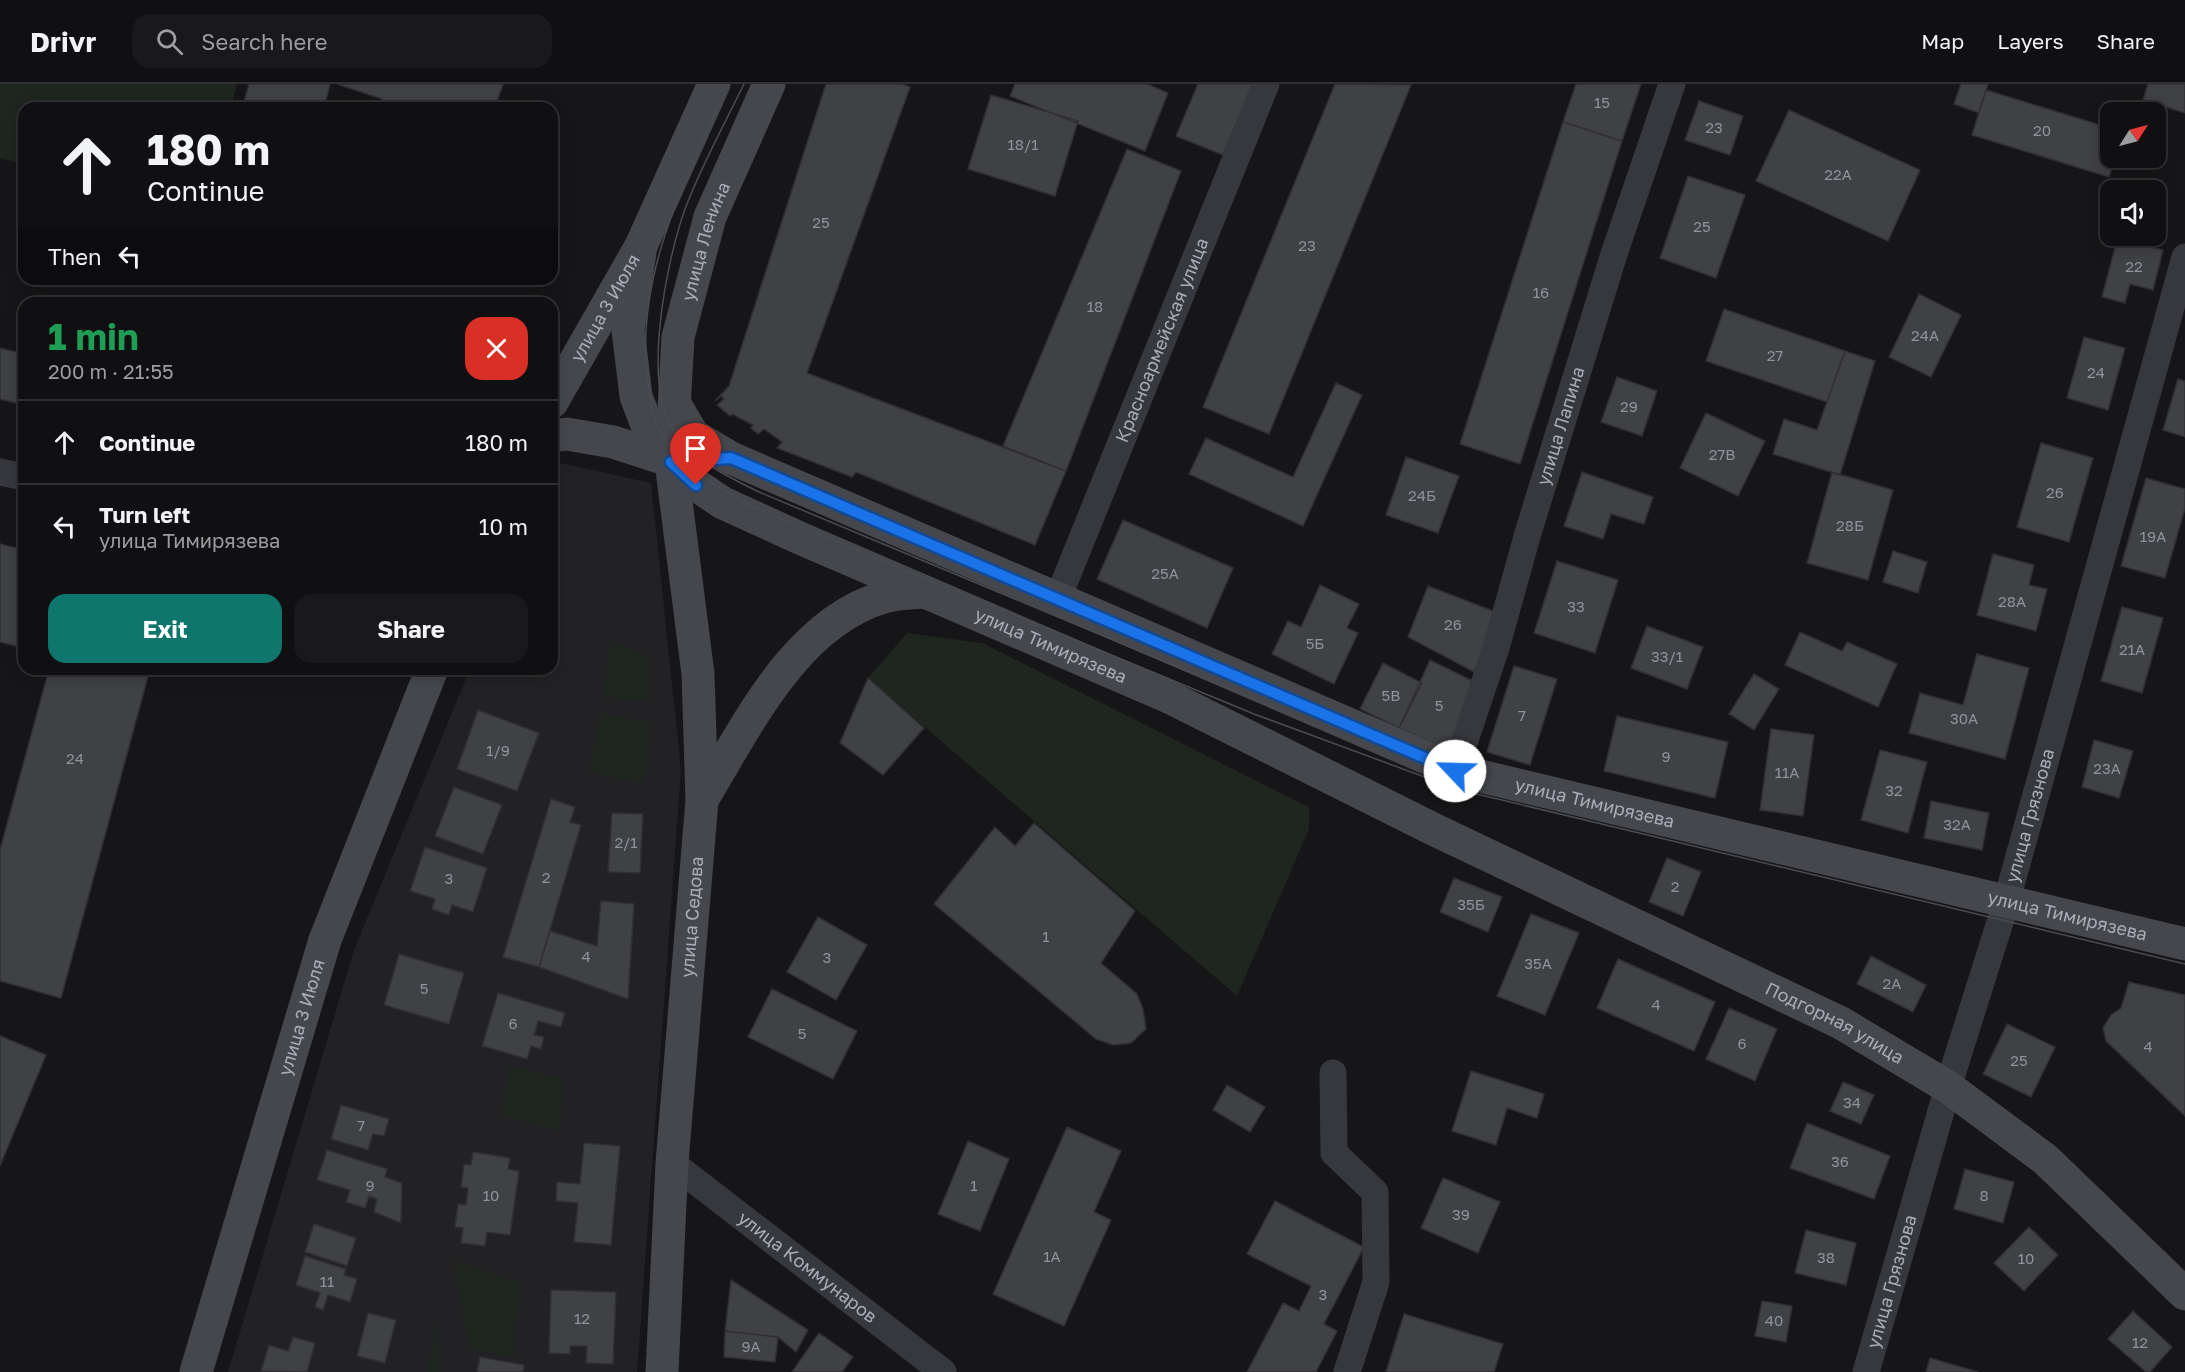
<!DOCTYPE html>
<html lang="en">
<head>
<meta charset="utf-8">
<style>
	:root { --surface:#101012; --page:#19191b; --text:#f1f3f6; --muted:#9c9d9f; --line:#303032; --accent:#0f766e }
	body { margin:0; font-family:"Golos Text",sans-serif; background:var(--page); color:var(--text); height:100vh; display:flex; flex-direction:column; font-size:22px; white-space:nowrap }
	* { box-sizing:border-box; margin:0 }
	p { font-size:20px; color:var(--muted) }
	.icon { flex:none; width:33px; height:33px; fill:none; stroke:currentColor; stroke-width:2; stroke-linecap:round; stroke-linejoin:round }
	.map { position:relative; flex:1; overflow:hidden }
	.panel { position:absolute; left:18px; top:213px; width:540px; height:378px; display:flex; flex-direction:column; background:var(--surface); border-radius:18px; box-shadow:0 3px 15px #0003,0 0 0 2px var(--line) }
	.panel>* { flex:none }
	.top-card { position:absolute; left:18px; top:18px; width:540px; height:183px; border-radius:18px; box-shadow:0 3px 15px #0003,0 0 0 2px var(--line); background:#101012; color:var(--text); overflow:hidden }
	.needle { width:39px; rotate:54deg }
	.buttons { position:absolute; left:2100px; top:18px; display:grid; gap:12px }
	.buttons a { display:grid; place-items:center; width:66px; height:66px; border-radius:12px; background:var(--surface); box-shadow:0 3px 15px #0003,0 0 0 2px var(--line); font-size:30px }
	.pin { position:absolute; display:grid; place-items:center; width:51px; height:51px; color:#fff; margin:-62px -26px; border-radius:50% 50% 50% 0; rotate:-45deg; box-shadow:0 0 6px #0007 }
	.pin .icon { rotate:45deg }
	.me { position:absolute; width:66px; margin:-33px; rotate:294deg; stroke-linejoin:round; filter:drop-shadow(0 0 4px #0008) }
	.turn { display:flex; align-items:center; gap:21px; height:126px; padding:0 30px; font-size:27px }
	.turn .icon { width:78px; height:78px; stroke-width:2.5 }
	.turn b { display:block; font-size:42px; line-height:51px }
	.then { display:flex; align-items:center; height:57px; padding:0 30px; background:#0003; gap:12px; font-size:22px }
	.round { display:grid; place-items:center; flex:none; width:63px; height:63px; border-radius:18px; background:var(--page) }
	.headline { display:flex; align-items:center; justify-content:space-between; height:102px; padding:0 30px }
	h1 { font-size:36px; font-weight:700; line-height:45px; color:#1e9e55 }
	.action { display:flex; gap:12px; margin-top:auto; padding:12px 30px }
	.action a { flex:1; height:69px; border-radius:18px; background:var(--accent); color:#fff; font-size:24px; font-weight:700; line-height:69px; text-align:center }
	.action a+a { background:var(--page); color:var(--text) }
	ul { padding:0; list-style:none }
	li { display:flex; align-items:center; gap:18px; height:84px; padding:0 30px; border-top:2px solid var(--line) }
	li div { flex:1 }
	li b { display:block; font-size:22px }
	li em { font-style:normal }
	header { display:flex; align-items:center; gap:36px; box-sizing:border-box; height:84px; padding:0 30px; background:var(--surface); border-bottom:2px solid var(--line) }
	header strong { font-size:28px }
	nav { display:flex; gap:33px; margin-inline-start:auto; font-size:21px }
	.search { width:420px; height:54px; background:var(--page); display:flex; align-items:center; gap:15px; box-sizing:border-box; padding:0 21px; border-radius:18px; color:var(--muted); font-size:22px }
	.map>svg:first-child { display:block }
	.built { fill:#222225 }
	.green { fill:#1e261f }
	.building { fill:#404145; stroke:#303034; stroke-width:1.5 }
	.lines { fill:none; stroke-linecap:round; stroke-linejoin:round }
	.street { stroke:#37383d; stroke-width:27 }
	.secondary { stroke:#45474d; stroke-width:33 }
	.tram { stroke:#4a4c52; stroke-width:1.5 }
	.route-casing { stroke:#114b97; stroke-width:15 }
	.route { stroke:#1a73e8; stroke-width:10 }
	.labels { text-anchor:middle; stroke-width:4.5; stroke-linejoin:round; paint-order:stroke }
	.number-label { font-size:15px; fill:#8e929b }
	.street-label { font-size:18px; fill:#a8adb8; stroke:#111113 }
</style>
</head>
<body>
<header>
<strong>Drivr</strong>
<div class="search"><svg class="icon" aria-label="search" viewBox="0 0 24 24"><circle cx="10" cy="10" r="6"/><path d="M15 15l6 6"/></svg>Search here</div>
<nav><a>Map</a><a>Layers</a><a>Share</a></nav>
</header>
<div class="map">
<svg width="2185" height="1288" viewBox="0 0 2185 1288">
	<rect width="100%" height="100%" fill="#161618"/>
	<path class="built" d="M 556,378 L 651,399 L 681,686 L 637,1288 L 228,1288 L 354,866 L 470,585 L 552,585 L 552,388 Z"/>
	<path class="green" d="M 0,0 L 237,0 L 231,24 L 24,24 L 24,80 L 0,74 Z
		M 907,549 L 982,559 L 1309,723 L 1309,745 L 1237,912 L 868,594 Z
		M 610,557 L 649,572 L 649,617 L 604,613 Z
		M 506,585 L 545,585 L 539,597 Z
		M 601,629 L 650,639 L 645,700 L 589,688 Z
		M 509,982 L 565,996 L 559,1047 L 502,1032 Z
		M 453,1177 L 520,1198 L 514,1273 L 470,1265 Z
		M 438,1235 L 439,1288 L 427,1288 Z"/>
	<path class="building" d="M 249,0 L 330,0 L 324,24 L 242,24 Z
		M 337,0 L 503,0 L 495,24 L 379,24 L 382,15 Z
		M 826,0 L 902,0 L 910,3 L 807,289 L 1066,387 L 1035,461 L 856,388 L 852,393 L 777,364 L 782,358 L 764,345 L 758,350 L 751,344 L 753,341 L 732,330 L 730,332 L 717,321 L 724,315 L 721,312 L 715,317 L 729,302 Z
		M 1015,0 L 1147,0 L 1168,9 L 1145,67 L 1010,12 Z
		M 1198,0 L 1253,0 L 1223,71 L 1176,52 Z
		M 1335,0 L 1411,1 L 1269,350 L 1203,323 Z
		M 1576,0 L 1641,0 L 1622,57 L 1563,38 Z
		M 1961,0 L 1988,0 L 1979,29 L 1954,20 Z
		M 2148,0 L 2185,0 L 2185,29 L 2143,16 Z
		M 1986,6 L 2110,44 L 2110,74 L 2115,74 L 2109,93 L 1972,51 Z
		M 991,11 L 1078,37 L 1055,112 L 968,85 Z
		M 1699,17 L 1743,32 L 1730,71 L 1685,56 Z
		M 1789,26 L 1920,86 L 1888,157 L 1756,97 Z
		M 1563,38 L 1622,57 L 1520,380 L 1460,360 Z
		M 1127,65 L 1181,87 L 1066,387 L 1003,362 Z
		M 1688,92 L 1745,111 L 1716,194 L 1660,174 Z
		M 2118,152 L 2144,152 L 2142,161 L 2163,166 L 2153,206 L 2130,200 L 2125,219 L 2102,213 Z
		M 1919,210 L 1961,231 L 1931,293 L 1889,273 Z
		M 1724,225 L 1845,267 L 1827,318 L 1706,277 Z
		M 2084,253 L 2125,264 L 2108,326 L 2067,314 Z
		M 0,264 L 24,270 L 24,321 L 0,315 Z
		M 1845,267 L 1875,277 L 1840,391 L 1773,370 L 1784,335 L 1817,346 Z
		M 1617,293 L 1657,307 L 1642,352 L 1601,338 Z
		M 2178,295 L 2185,297 L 2185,353 L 2163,346 Z
		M 1336,299 L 1362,311 L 1303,442 L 1189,390 L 1206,354 L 1293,393 Z
		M 1706,329 L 1765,357 L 1738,412 L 1680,384 Z
		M 2041,359 L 2093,374 L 2069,458 L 2017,443 Z
		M 1406,373 L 1459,392 L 1438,449 L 1386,431 Z
		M 1582,388 L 1653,413 L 1644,440 L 1611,430 L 1603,455 L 1564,442 Z
		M 1832,388 L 1893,406 L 1868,496 L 1807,479 Z
		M 2146,394 L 2185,405 L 2185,424 L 2165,494 L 2121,482 Z
		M 1123,436 L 1233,484 L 1207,544 L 1097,495 Z
		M 0,460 L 24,466 L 24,564 L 0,558 Z
		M 1893,467 L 1927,478 L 1918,509 L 1883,498 Z
		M 1993,470 L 2034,481 L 2029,501 L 2047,505 L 2036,547 L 1977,531 Z
		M 1557,477 L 1618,496 L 1595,569 L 1534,549 Z
		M 1320,501 L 1359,520 L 1347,544 L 1358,549 L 1334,600 L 1272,570 L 1288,537 L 1301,543 Z
		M 1428,502 L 1498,529 L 1474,588 L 1408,553 Z
		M 2122,523 L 2163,534 L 2142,609 L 2101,597 Z
		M 1647,542 L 1703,563 L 1687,605 L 1631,584 Z
		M 1800,548 L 1842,567 L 1847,558 L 1897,580 L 1878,623 L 1785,581 Z
		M 1977,570 L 2029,584 L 2005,675 L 1909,649 L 1920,609 L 1963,621 Z
		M 1430,576 L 1479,600 L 1449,666 L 1399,644 Z
		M 1383,579 L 1422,599 L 1399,644 L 1360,625 Z
		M 1514,582 L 1557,595 L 1530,681 L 1487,668 Z
		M 49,585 L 150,585 L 61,914 L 0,897 L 0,766 Z
		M 1754,590 L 1779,605 L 1754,646 L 1729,630 Z
		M 868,594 L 924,644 L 883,691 L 840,659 Z
		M 478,626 L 539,649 L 517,707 L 457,685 Z
		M 1617,632 L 1728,658 L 1715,714 L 1604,687 Z
		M 1771,645 L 1814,651 L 1803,732 L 1760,726 Z
		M 2094,656 L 2133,667 L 2119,714 L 2082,703 Z
		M 1880,666 L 1927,678 L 1908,749 L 1861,736 Z
		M 454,703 L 502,721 L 483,770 L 435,752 Z
		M 551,715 L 575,723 L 570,738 L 581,741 L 539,883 L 503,873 Z
		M 1931,717 L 1989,729 L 1982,766 L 1924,754 Z
		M 612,729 L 643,730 L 640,789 L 608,788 Z
		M 1034,739 L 1135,827 L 1101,879 L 1137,910 L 1143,925 L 1146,945 L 1131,959 L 1113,961 L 1096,955 L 934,820 L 995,743 L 1015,762 Z
		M 425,763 L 487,784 L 473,828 L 452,821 L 449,831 L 432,825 L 435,815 L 410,807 Z
		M 1667,774 L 1701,788 L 1683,832 L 1649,818 Z
		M 1454,794 L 1502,813 L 1488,848 L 1440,828 Z
		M 601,817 L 634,820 L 628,915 L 539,883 L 550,847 L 597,862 Z
		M 1531,830 L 1579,849 L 1545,931 L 1497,912 Z
		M 818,833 L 867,861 L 836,916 L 787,888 Z
		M 399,870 L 464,889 L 449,940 L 384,921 Z
		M 1871,872 L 1926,901 L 1913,928 L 1857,900 Z
		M 1618,875 L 1715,918 L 1694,967 L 1597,924 Z
		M 2129,898 L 2185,911 L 2185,1032 L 2106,957 L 2103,944 L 2111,931 L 2121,924 Z
		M 772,905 L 857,947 L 833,995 L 748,953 Z
		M 498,909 L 565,929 L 561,943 L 538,937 L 534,951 L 544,953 L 541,965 L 531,962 L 527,975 L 482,962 Z
		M 1729,924 L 1777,945 L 1755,997 L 1706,975 Z
		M 2007,940 L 2055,963 L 2031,1013 L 1983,990 Z
		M 0,952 L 46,971 L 0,1082 Z
		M 1471,987 L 1544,1010 L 1537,1034 L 1507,1024 L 1496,1061 L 1452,1047 Z
		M 1843,998 L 1874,1011 L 1861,1040 L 1830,1027 Z
		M 1227,1001 L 1265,1023 L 1250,1048 L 1213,1026 Z
		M 341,1021 L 389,1035 L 384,1052 L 373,1050 L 368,1066 L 331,1055 Z
		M 1807,1039 L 1890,1072 L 1874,1115 L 1790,1084 Z
		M 1067,1043 L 1121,1067 L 1094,1128 L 1111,1136 L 1064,1242 L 993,1210 Z
		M 968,1057 L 1009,1075 L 980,1147 L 938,1130 Z
		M 584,1059 L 620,1062 L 611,1161 L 574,1158 L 578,1119 L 556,1117 L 557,1098 L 580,1100 Z
		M 327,1066 L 387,1085 L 385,1093 L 402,1099 L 401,1139 L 374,1128 L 377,1115 L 369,1112 L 365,1124 L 346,1118 L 350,1106 L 317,1096 Z
		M 473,1068 L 510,1074 L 508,1085 L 519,1087 L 510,1151 L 487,1148 L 485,1162 L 461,1159 L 463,1144 L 455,1143 L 458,1120 L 466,1121 L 468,1104 L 461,1103 L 464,1080 L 471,1081 Z
		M 1965,1085 L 2014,1098 L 2003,1139 L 1954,1125 Z
		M 1443,1094 L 1500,1118 L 1478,1169 L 1421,1144 Z
		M 1275,1117 L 1364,1163 L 1324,1240 L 1337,1247 L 1316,1288 L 1247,1288 L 1283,1219 L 1299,1227 L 1311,1202 L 1247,1170 Z
		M 314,1140 L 356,1154 L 347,1182 L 305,1168 Z
		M 2029,1143 L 2058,1171 L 2024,1207 L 1994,1179 Z
		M 1806,1146 L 1856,1159 L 1846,1201 L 1795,1189 Z
		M 305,1172 L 346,1185 L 344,1191 L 357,1195 L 350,1218 L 328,1211 L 323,1226 L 315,1223 L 320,1209 L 296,1201 Z
		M 731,1196 L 808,1246 L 796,1268 L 778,1253 L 725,1247 Z
		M 551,1206 L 616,1208 L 613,1280 L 586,1279 L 587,1262 L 570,1262 L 570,1270 L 549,1269 Z
		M 1762,1217 L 1792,1222 L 1786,1258 L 1755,1252 Z
		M 2133,1227 L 2172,1263 L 2150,1288 L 2146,1288 L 2108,1255 Z
		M 368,1229 L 396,1236 L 385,1279 L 357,1272 Z
		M 1404,1230 L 1503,1260 L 1494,1288 L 1386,1288 Z
		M 725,1247 L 778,1253 L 775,1278 L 724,1273 Z
		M 819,1249 L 853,1273 L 842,1288 L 792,1288 Z
		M 293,1253 L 315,1259 L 307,1288 L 261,1287 L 269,1261 L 288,1267 Z
		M 480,1273 L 524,1281 L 523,1288 L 477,1288 Z
		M 1930,1274 L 1978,1288 L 1926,1288 Z"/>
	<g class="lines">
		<g class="street">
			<path d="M 0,388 L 24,393"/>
			<path id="s1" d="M 1058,514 L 1266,0"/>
			<path id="s2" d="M 1455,686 L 1496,564 L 1528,449 L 1614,170 L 1672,0"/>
			<path d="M 1333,989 L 1334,1069 L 1375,1108 L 1376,1198 L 1347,1288"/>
			<path id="s3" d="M 672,1079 L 943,1288"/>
			<path id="s4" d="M 1866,1288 L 1948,1003 L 2006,819 L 2185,173"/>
		</g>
		<g class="secondary">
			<path id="s5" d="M 641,162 L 628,246 L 636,312 L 651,352 L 671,378 L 696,401 L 723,419 L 802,455 L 1169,613 L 1433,745 L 1841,939 L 1948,1003 L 2045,1075 L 2185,1210"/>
			<path id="s6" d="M 552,318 L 641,162 L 714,0"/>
			<path id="s7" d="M 676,322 L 693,351 L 731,374 L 1455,686 L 2185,860"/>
			<path d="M 552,352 L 567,350 L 613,358 L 675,378"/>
			<path d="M 702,716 C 747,642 795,539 884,513 C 897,509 912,509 925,508"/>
			<path id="s8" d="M 196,1288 L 325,856 L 432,585"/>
			<path id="s9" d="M 662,1288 L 672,1079 L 702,716 L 698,590 L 671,378 L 678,253 L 710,133 L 769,0"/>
		</g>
		<path class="tram" d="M 728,0 C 686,95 631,198 649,305 C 651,320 653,336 661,349 C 682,385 718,403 753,423 L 1254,630 L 1460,706 L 2185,880
			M 744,0 C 724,41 701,82 685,125 C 667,175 641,301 674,348 C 695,377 728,393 759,408 L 1378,667"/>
	</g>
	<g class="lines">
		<g class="route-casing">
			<path id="route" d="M 696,401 L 671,378 L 731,374 L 1455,687"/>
		</g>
		<use href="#route" class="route"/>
	</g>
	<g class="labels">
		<g class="number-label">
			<text x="1602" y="24">15</text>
			<text x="1714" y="49">23</text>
			<text x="2042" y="52">20</text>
			<text x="1023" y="66">18/1</text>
			<text x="1838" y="96">22А</text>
			<text x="821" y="144">25</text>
			<text x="1702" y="148">25</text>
			<text x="1307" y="167">23</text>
			<text x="2134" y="188">22</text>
			<text x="1541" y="214">16</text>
			<text x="1095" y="228">18</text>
			<text x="1925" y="257">24А</text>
			<text x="1775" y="277">27</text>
			<text x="2096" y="294">24</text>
			<text x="1629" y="328">29</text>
			<text x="1722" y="376">27В</text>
			<text x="2055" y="414">26</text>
			<text x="1422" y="417">24Б</text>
			<text x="1850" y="447">28Б</text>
			<text x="2153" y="458">19А</text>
			<text x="1165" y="495">25А</text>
			<text x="2012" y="523">28А</text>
			<text x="1576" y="528">33</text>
			<text x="1453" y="546">26</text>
			<text x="1315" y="565">5Б</text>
			<text x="2132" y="571">21А</text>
			<text x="1667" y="578">33/1</text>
			<text x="1391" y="617">5В</text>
			<text x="1439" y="627">5</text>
			<text x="1522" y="637">7</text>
			<text x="1964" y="640">30А</text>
			<text x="498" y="672">1/9</text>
			<text x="1666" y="678">9</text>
			<text x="75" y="680">24</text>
			<text x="2107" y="690">23А</text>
			<text x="1787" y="694">11А</text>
			<text x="1894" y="712">32</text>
			<text x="1957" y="746">32А</text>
			<text x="626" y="764">2/1</text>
			<text x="546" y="799">2</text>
			<text x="449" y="800">3</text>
			<text x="1675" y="808">2</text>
			<text x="1471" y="826">35Б</text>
			<text x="1046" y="858">1</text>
			<text x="586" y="878">4</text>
			<text x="827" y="879">3</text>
			<text x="1538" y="885">35А</text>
			<text x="1892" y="905">2А</text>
			<text x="424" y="910">5</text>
			<text x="1656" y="926">4</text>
			<text x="513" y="945">6</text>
			<text x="802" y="955">5</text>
			<text x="1742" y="965">6</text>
			<text x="2148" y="968">4</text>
			<text x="2019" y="982">25</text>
			<text x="1852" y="1024">34</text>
			<text x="361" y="1047">7</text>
			<text x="1840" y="1083">36</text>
			<text x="370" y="1107">9</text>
			<text x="974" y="1107">1</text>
			<text x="491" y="1117">10</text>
			<text x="1984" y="1117">8</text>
			<text x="1461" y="1136">39</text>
			<text x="1052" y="1178">1А</text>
			<text x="1826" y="1179">38</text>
			<text x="2026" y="1180">10</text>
			<text x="327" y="1203">11</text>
			<text x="1323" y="1216">3</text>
			<text x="582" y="1240">12</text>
			<text x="1774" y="1242">40</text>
			<text x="2140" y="1264">12</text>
			<text x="751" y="1268">9А</text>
		</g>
		<g class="street-label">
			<text dy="6" stroke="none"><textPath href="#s9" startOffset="1138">улица Ленина</textPath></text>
			<text dy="6" stroke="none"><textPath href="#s6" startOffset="108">улица 3 Июля</textPath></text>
			<text dy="6" stroke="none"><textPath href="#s1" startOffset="278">Красноармейская улица</textPath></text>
			<text dy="6" stroke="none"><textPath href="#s2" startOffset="360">улица Лапина</textPath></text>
			<text dy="6" stroke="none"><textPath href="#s5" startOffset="651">улица Тимирязева</textPath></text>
			<text dy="6" stroke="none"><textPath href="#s7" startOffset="1010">улица Тимирязева</textPath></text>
			<text dy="6" stroke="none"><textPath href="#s4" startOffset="580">улица Грязнова</textPath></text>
			<text dy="6" stroke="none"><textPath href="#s9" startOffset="456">улица Седова</textPath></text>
			<text dy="6" stroke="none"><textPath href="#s7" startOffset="1496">улица Тимирязева</textPath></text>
			<text dy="6" stroke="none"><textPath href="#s8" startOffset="370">улица 3 Июля</textPath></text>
			<text dy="6" stroke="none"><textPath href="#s5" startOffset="1521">Подгорная улица</textPath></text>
			<text dy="6" stroke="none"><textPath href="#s3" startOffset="171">улица Коммунаров</textPath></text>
			<text dy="6" stroke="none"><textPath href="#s4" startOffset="94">улица Грязнова</textPath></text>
		</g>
	</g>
</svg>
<div class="buttons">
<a><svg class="needle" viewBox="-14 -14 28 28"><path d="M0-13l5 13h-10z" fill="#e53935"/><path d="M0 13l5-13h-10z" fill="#9c9d9f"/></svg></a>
<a><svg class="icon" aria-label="sound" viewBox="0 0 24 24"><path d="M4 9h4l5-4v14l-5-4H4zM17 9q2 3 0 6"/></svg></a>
</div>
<div class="pin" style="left:696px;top:401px;background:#d93025"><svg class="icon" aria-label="arrive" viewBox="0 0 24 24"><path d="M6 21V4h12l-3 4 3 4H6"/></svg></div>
<svg class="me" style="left:1455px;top:687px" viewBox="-20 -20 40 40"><circle r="19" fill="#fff"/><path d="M0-13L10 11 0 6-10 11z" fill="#1a73e8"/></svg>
<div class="top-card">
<div class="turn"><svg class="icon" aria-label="ahead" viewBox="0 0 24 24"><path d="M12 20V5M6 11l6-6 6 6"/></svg><div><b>180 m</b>Continue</div></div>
<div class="then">Then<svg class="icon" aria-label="left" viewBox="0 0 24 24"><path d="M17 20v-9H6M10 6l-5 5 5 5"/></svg></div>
</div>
<section class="panel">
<div class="headline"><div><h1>1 min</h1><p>200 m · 21:55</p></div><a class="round" style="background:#d93025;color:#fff"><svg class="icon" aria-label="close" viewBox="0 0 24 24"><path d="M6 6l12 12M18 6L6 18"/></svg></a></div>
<ul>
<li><svg class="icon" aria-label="ahead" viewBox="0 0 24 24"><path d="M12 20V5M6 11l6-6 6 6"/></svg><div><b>Continue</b></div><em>180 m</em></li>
<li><svg class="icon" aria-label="left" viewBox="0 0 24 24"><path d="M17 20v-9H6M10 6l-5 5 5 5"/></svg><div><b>Turn left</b><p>улица Тимирязева</p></div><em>10 m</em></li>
</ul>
<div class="action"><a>Exit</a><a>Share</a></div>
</section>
</div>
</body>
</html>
